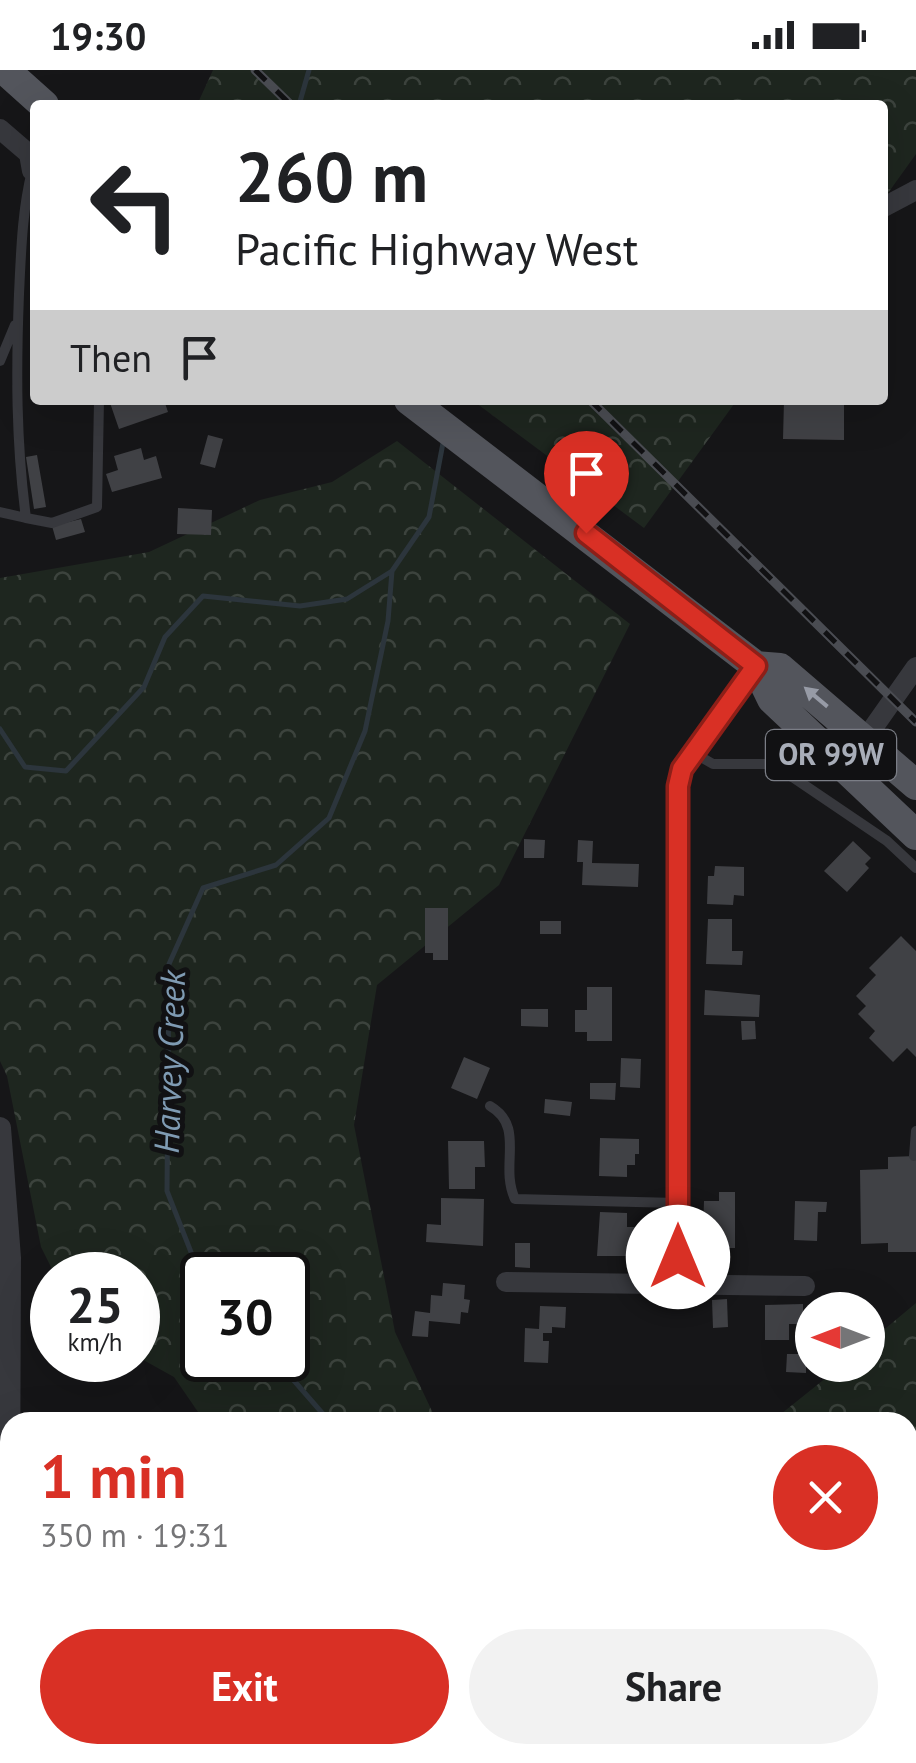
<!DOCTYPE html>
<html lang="en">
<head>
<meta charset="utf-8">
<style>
	:root { --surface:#fff; --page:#f2f2f2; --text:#202124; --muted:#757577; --accent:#d93025 }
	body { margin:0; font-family:"PT Sans",sans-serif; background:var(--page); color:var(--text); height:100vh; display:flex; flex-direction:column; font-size:38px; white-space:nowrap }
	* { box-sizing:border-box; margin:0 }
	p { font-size:32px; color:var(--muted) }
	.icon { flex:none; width:55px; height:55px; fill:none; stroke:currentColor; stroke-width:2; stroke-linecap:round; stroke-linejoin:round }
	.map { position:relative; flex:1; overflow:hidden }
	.drawer { position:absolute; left:0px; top:1342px; width:918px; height:352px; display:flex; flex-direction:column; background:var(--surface); border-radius:30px 30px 0 0; box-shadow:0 10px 40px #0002 }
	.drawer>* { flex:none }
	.hud { position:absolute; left:30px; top:30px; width:858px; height:305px; border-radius:10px; box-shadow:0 10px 40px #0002; background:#fff; color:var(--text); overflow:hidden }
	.needle { width:65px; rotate:270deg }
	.controls { position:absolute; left:795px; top:1222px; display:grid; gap:20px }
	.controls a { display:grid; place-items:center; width:90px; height:90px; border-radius:50%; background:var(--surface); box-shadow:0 10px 40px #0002; font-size:50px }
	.speed { position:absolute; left:30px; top:1182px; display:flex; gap:20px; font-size:50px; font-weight:700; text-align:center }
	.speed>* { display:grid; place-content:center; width:130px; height:130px; border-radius:50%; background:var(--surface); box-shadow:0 10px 40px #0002; line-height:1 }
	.speed small { font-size:25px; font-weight:400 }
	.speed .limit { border:5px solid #111; border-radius:15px; background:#fff; color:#111 }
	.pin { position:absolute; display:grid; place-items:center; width:85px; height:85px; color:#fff; margin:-102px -42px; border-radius:50% 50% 50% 0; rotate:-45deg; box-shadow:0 0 10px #0007 }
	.pin .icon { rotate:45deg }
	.me { position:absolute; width:110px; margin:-55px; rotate:0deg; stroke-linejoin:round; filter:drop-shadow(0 0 8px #0008) }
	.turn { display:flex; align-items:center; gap:35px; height:210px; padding:0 40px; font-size:45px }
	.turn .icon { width:130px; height:130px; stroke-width:2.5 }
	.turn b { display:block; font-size:70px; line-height:85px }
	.then { display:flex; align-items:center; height:95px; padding:0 40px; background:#0003; gap:20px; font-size:38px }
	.round { display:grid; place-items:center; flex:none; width:105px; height:105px; border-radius:52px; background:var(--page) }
	.summary { display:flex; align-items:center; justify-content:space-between; height:170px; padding:0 40px }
	h1 { font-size:60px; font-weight:700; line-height:75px; color:var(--accent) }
	.button { display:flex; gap:20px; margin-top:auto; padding:20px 40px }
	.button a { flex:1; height:115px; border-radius:60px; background:var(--accent); color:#fff; font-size:40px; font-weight:700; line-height:115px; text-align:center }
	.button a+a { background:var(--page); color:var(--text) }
	.status { display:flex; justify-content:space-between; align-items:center; height:70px; padding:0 50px; background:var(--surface); direction:ltr }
	.status svg { height:28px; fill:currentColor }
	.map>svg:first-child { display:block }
	.forest { fill:url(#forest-crowns); fill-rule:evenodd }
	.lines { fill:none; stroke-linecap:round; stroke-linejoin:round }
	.stream { stroke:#2c353c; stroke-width:5 }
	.building { fill:#404145 }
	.service { stroke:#37383d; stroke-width:10 }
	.minor { stroke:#37383d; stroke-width:20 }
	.tertiary { stroke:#37383d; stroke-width:22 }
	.primary { stroke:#53555c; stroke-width:30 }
	.rail-casing { stroke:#4a4c52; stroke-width:9 }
	.rail { stroke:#111113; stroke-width:5; stroke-dasharray:15; stroke-linecap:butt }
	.oneway { fill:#979ba6 }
	.route-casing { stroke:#8d1f18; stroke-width:25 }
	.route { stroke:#d93025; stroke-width:18 }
	.labels { text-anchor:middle; stroke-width:10; stroke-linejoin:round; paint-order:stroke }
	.shield { fill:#111113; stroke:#7b7e86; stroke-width:2.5 }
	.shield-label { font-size:30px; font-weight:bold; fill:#a8adb8 }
	.water-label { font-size:35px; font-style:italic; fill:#7f9bb3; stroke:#111113 }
</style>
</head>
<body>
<div class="status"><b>19:30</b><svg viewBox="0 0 49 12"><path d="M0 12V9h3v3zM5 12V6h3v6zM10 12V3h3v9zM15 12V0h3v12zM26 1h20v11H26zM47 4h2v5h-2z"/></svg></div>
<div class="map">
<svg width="916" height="1693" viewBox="0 0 916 1693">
	<defs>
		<pattern id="forest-crowns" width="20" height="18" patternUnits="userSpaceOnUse" patternTransform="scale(2.5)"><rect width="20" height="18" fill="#1e261f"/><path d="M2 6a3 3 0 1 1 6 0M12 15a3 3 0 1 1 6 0" fill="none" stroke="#3c433d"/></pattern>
	</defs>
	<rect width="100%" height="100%" fill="#161618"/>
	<path class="forest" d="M 213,0 L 916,0 L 916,84 L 883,130 L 882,35 L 197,35 Z
		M 472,330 L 737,330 L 644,458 Z
		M 397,371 L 630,554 L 499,815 L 377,915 L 354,1055 L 395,1262 L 437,1352 L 205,1352 L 174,1307 L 138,1287 L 138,1205 L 55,1205 L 41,1177 L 7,1006 L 0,991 L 0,508 L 149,482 L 260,430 L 332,412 ZM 202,1205 L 288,1205 L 288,1290 L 202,1290 Z
		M 916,1233 L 916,1685 L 908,1693 L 320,1692 L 319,1685 L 908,1685 L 908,1352 L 771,1352 L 842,1295 L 868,1295 L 868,1273 Z"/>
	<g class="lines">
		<path class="stream" d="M 299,35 L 309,0
			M 0,659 L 25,697 L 66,701 L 144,617 L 165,567 L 203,526 L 300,536 L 347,529 L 392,501 L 429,447 L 443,373
			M 202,1210 L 167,1121 L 169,894 L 203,818 L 276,795 L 329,748 L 365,661 L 388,551 L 392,501
			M 276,1290 L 330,1352
			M 531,1685 L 540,1693"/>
	</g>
	<path class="building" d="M 109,330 L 164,330 L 168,342 L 119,359 Z
		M 784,330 L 844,330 L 844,370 L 783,369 Z
		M 208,365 L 223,369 L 215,398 L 200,394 Z
		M 141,378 L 144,390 L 156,386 L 162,408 L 112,422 L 106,404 L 118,400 L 114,386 Z
		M 37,385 L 46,437 L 34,439 L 26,387 Z
		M 178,438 L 212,440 L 211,465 L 177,464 Z
		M 81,449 L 85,462 L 56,470 L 52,456 Z
		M 524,769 L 545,770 L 544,788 L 524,788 Z
		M 578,770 L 593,771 L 592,793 L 639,794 L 638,817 L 582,815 L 583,792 L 577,792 Z
		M 853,771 L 871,788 L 865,794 L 869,798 L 847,822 L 824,801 Z
		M 715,796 L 744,797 L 744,826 L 734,825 L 733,835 L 707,834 L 708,806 L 714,806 Z
		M 425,838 L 448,838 L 448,890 L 433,890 L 433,883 L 425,883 Z
		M 708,849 L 732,849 L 732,881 L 743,881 L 742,895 L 706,894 Z
		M 540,851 L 561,851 L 561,864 L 540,864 Z
		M 901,866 L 916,881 L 916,987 L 907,978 L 893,992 L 869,968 L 875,961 L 858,944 L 866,936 L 856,926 L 876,905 L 869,898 Z
		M 587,917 L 612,917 L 612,971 L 587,971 L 587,962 L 575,962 L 575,940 L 587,940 Z
		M 705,920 L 760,925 L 759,947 L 704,945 Z
		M 521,939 L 548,939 L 548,957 L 521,956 Z
		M 741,951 L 755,951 L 756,969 L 742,970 Z
		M 464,987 L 490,998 L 477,1029 L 451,1018 Z
		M 621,988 L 641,989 L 640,1018 L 620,1017 Z
		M 590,1013 L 616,1013 L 615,1030 L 590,1029 Z
		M 545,1029 L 572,1032 L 570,1046 L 544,1043 Z
		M 600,1068 L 639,1069 L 639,1084 L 635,1084 L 635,1095 L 627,1095 L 627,1107 L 599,1106 Z
		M 448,1071 L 484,1071 L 485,1097 L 475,1097 L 475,1119 L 449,1119 Z
		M 916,1086 L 916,1182 L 888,1182 L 888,1173 L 861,1174 L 860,1100 L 888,1099 L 888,1087 Z
		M 719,1122 L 735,1122 L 735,1178 L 721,1178 L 721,1184 L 710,1183 L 710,1161 L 703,1161 L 704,1131 L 719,1131 Z
		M 441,1128 L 484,1129 L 483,1176 L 426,1172 L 427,1154 L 441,1155 Z
		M 795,1131 L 827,1132 L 826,1142 L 818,1142 L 817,1171 L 794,1170 Z
		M 600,1142 L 627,1143 L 627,1157 L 638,1157 L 638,1186 L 597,1186 Z
		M 515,1173 L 530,1173 L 530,1198 L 515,1197 Z
		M 443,1213 L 465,1215 L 464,1229 L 470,1230 L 468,1243 L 461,1242 L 460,1254 L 429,1251 L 428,1267 L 412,1266 L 415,1241 L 430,1243 L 431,1225 L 442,1226 Z
		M 727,1229 L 728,1257 L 713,1258 L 712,1230 Z
		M 803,1234 L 803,1254 L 789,1254 L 789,1270 L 765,1270 L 765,1235 Z
		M 540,1236 L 566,1237 L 565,1258 L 552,1257 L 552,1263 L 543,1263 L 543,1271 L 549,1271 L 548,1293 L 524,1292 L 525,1258 L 539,1259 Z
		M 787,1284 L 806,1284 L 806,1303 L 786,1302 Z"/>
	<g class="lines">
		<path class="service" d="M 35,102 L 32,101 C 22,141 21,183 19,224 C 16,300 16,373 26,448 L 52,453 L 97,437 L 99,330
			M 0,291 L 15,255
			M 0,442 L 26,448
			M 694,683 L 713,694 L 766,694 L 794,708 L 887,771 L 916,798
			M 490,1036 C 526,1057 499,1095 515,1129 L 677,1133
			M 914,1086 L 916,1061"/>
		<path class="minor" d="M 0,59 L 29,84 L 32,101
			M 882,138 L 916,120
			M 866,668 L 916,597
			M 506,1212 L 805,1216
			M 678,1214 L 678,716 L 682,699 L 756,596"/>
		<path class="tertiary" d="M 0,1058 L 10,1188 L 8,1693"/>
		<path class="primary" d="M 5,0 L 44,35
			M 409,330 L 756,596 L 772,629 L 916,765
			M 756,596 L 780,598 L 916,715"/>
		<g class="rail-casing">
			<path id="rail" d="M 255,0 L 291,35
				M 590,330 L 916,652"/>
		</g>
		<use href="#rail" class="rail"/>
	</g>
	<defs><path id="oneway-solid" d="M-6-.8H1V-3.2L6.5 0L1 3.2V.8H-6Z" transform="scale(2.5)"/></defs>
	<use class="oneway" href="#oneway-solid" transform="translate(816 627) rotate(-140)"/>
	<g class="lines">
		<g class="route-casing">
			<path id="route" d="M 586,463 L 756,596 L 682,699 L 678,716 L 678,1187"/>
		</g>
		<use href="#route" class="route"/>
	</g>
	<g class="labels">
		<rect class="shield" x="766" y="660" width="130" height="50" rx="8"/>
		<g class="shield-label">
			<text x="831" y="695">OR 99W</text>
		</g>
		<g class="water-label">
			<text transform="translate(170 992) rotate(-88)" y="12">Harvey Creek</text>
		</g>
	</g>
</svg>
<div class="controls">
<a><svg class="needle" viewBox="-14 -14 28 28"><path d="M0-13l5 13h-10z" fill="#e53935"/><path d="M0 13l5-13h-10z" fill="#757577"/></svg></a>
</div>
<div class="speed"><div>25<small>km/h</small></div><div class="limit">30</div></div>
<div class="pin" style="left:586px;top:463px;background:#d93025"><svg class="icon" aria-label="arrive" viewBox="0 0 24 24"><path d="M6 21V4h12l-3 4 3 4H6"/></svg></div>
<svg class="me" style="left:678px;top:1187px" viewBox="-20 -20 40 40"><circle r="19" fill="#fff"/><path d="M0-13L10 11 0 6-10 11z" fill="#d93025"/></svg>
<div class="hud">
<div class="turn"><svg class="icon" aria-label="left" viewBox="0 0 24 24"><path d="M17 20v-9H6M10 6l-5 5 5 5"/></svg><div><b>260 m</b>Pacific Highway West</div></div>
<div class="then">Then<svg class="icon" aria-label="arrive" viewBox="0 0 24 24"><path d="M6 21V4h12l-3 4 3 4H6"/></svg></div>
</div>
<section class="drawer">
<div class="summary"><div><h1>1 min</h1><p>350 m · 19:31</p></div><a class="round" style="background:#d93025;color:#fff"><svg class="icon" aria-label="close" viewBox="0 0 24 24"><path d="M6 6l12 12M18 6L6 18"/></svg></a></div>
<div class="button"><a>Exit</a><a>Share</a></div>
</section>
</div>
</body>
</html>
